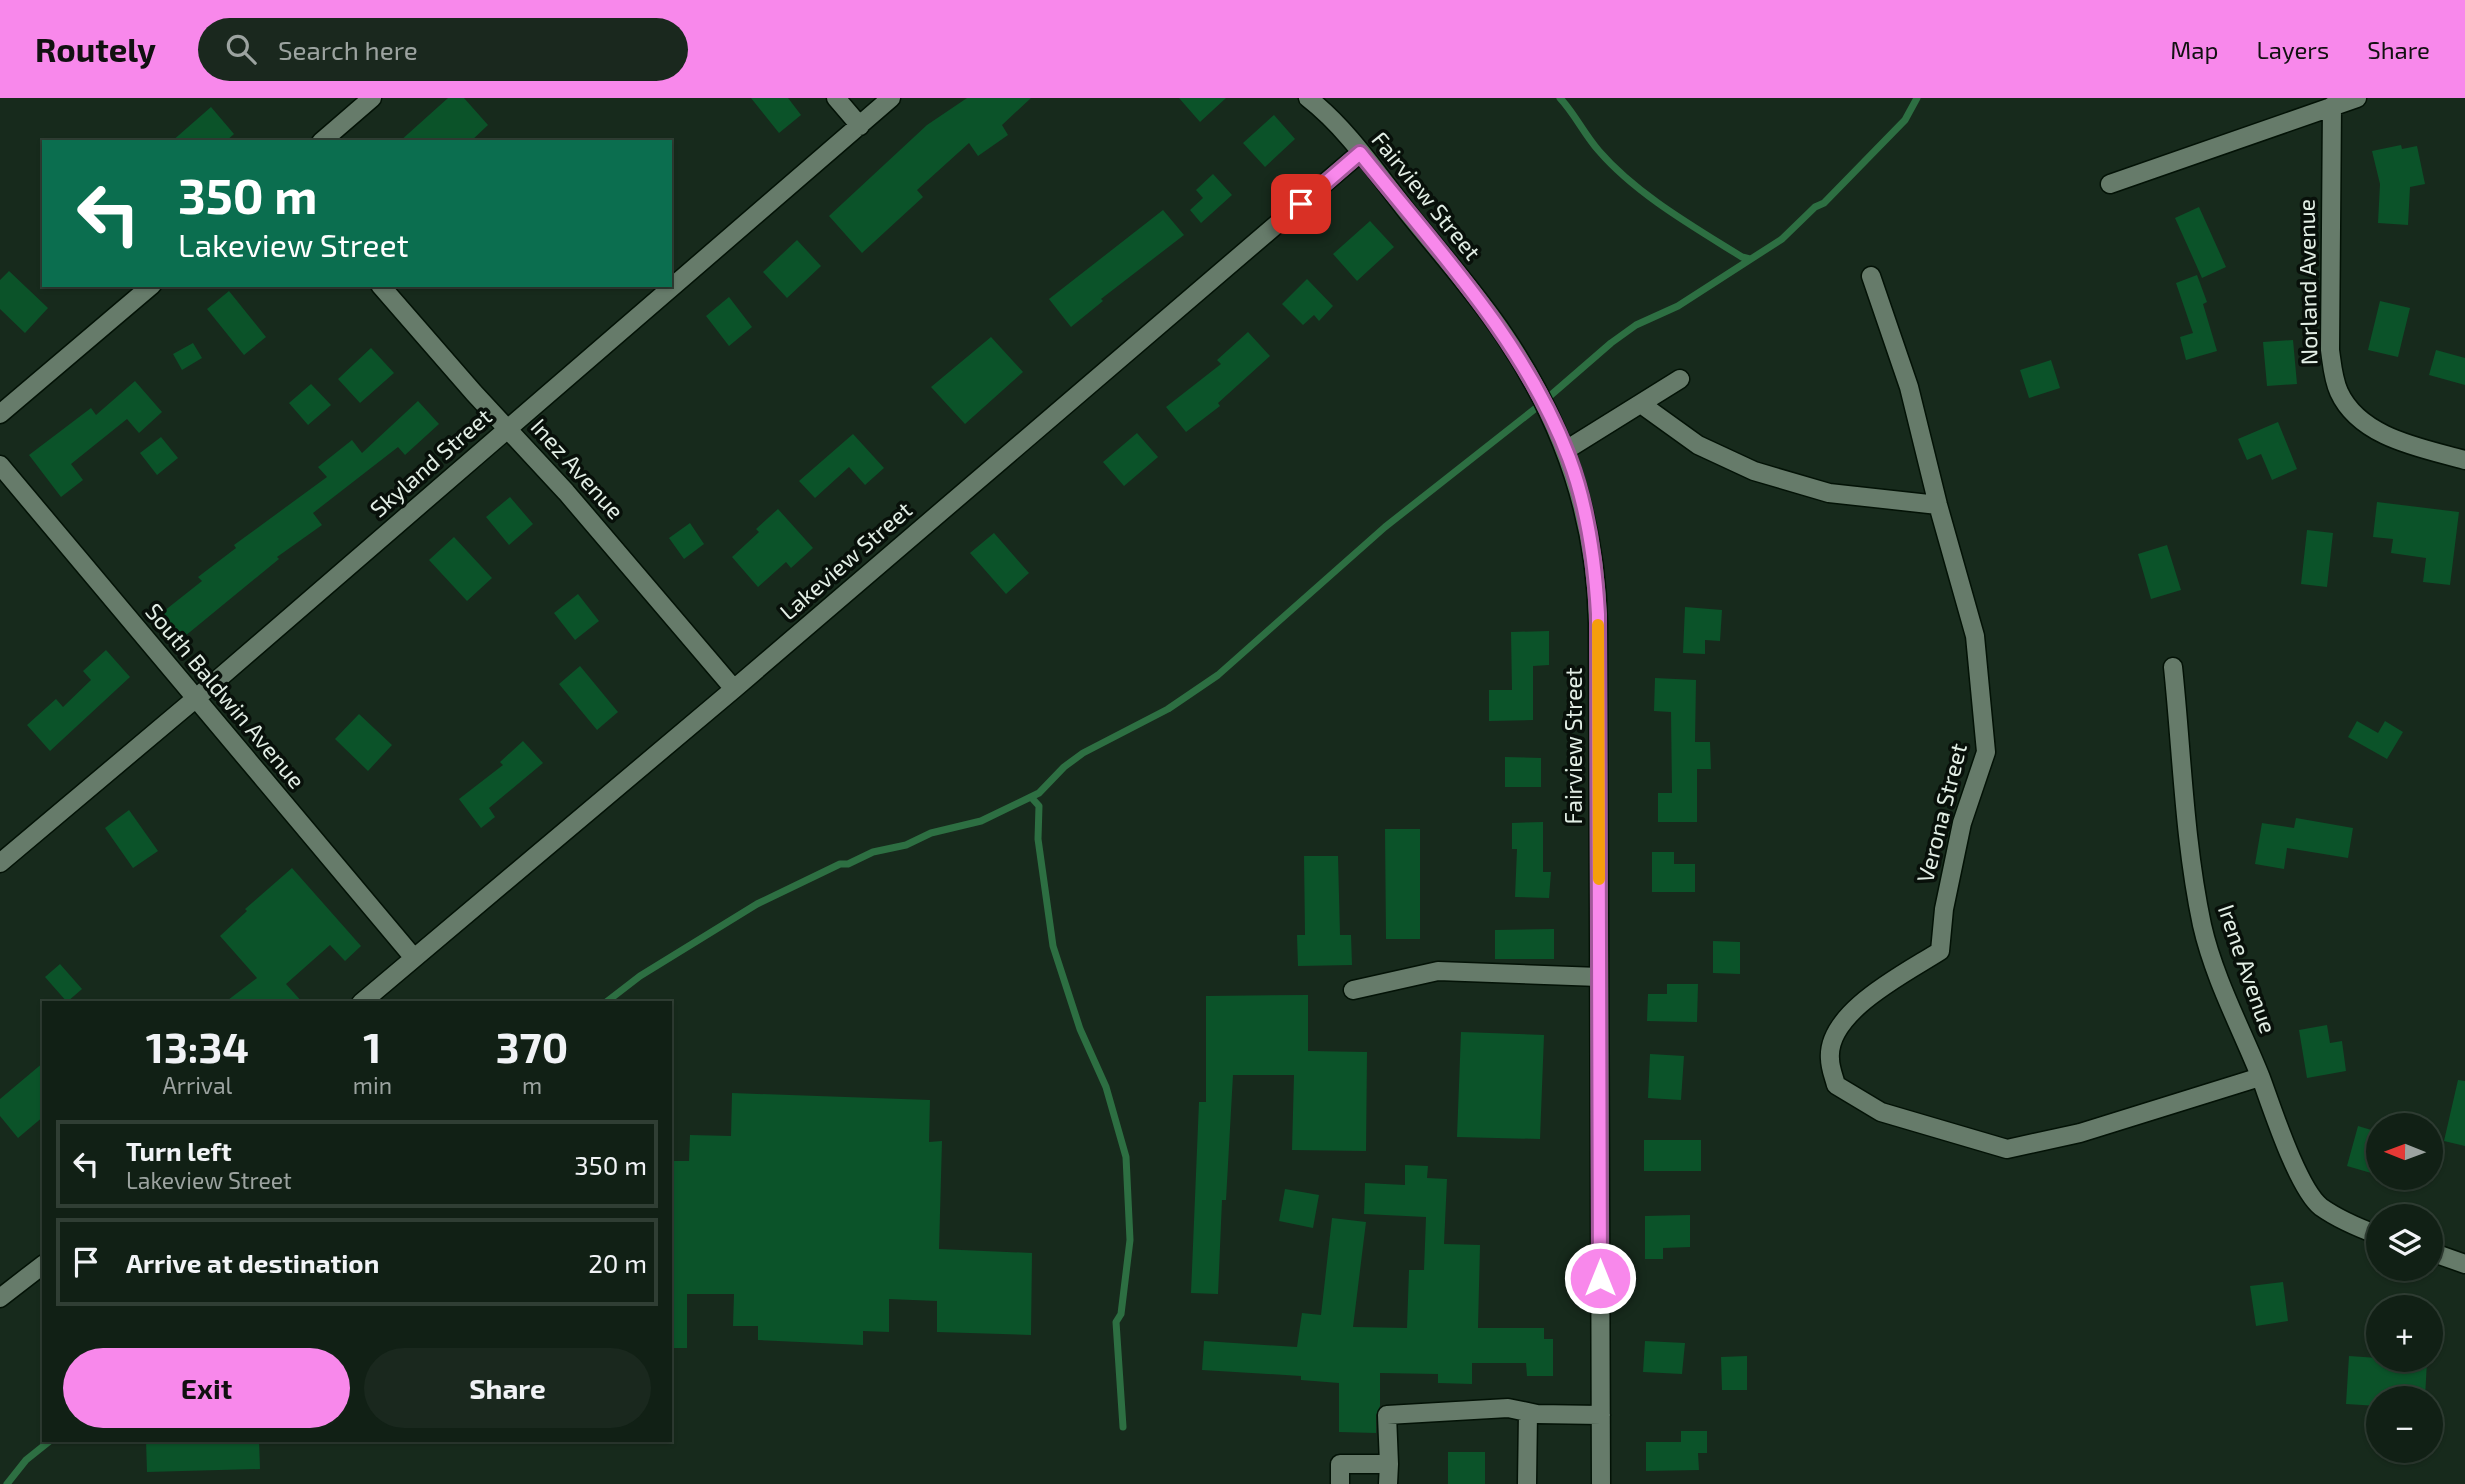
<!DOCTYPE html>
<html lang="en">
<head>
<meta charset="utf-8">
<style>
	:root { --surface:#112015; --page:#1a281e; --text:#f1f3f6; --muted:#9ca3a0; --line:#303e34; --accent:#f888eb }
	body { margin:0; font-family:"Exo 2",sans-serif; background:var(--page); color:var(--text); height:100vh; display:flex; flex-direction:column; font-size:26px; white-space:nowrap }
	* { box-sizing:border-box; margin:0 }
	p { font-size:23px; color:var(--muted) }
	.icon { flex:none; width:38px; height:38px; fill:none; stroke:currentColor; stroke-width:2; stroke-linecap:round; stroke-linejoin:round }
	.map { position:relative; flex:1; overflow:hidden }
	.details { position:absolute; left:42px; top:903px; width:630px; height:441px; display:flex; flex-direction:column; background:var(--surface); border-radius:0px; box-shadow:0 2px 5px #0004,0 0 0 2px var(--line) }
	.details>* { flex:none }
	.hud { position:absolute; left:42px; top:42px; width:630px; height:147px; border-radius:0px; box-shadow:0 2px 5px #0004,0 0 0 2px var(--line); background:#0b6e4f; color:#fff; overflow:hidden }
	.needle { width:46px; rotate:271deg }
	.controls { position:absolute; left:2366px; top:1015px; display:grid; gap:14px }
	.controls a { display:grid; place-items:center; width:77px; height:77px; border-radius:50%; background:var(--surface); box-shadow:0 2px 5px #0004,0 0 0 2px var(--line); font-size:35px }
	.pin { position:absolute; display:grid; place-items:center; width:60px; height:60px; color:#fff; margin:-30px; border-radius:14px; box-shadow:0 4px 10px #0006 }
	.me { position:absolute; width:77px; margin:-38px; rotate:0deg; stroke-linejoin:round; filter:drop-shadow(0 0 5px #0008) }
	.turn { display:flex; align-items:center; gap:24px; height:147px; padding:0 21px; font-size:32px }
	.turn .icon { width:91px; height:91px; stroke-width:2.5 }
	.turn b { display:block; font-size:49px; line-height:60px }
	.eta { display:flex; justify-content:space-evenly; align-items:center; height:119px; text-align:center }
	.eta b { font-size:42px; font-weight:700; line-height:49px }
	.cta { display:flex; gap:14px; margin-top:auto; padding:14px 21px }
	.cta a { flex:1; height:80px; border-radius:42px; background:var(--accent); color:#111; font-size:28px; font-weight:700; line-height:80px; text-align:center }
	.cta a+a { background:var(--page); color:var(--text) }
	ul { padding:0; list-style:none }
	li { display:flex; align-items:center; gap:21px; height:88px; margin:0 14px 10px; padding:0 7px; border:4px solid var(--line); border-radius:0px }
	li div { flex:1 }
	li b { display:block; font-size:26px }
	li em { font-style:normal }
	header { display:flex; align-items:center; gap:42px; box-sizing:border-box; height:98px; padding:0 35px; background:var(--accent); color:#111 }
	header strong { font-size:33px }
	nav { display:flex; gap:38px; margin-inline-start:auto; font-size:24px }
	.search { width:490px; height:63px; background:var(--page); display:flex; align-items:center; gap:18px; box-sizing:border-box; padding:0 24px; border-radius:38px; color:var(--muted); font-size:26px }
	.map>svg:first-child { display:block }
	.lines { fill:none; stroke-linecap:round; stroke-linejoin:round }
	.stream { stroke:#2d6f42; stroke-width:7 }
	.building { fill:#0b5329 }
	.minor-casing { stroke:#031206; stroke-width:21 }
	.minor { stroke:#667b6a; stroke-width:18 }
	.route-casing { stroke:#a15899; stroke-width:18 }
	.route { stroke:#f888eb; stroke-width:12 }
	.slow { stroke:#f59e0b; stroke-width:12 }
	.labels { text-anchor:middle; stroke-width:7; stroke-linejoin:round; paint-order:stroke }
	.street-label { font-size:23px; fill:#e2eee5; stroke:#08100a }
</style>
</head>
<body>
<header>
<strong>Routely</strong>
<div class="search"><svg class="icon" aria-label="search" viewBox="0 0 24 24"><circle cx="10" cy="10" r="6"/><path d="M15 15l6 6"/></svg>Search here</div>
<nav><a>Map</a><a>Layers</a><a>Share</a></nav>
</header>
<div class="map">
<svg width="2465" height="1386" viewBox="0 0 2465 1386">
	<rect width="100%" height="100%" fill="#172a1c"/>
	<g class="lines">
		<path class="stream" d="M 1560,0 C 1575,16 1584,36 1599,53 C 1636,96 1694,129 1742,159 L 1750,161
			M 1031,699 L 1039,708 L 1038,741 L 1053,848 L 1080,931 L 1106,989 L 1126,1059 L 1130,1142 L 1121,1216 L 1116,1224 L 1123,1329
			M 605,905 L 640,878 L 757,806 L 840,766 L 848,766 L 873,754 L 906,747 L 931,735 L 981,723 L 1039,695 L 1064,669 L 1083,655 L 1168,611 L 1218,577 L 1385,429 L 1536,310 L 1611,245 L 1636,227 L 1678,208 L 1782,141 L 1815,109 L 1824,105 L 1905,22 L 1917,0
			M 7,1386 L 26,1362 L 51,1342"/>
	</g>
	<path class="building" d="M 448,0 L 464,0 L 488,27 L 470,44 L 399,44 Z
		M 751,0 L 788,0 L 801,17 L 779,35 Z
		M 967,0 L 1031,0 L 1002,27 L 1008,37 L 978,58 L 969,45 L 917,92 L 923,99 L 862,155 L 829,118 L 927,27 Z
		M 1179,0 L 1226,0 L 1200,24 Z
		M 211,9 L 234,36 L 225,44 L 171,44 Z
		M 1274,17 L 1295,41 L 1265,69 L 1243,45 Z
		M 2401,47 L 2402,51 L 2417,48 L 2425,86 L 2410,89 L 2408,127 L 2378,125 L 2380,86 L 2372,53 Z
		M 1213,76 L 1232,97 L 1201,125 L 1190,112 L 1203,100 L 1196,92 Z
		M 2199,109 L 2226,169 L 2202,180 L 2175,120 Z
		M 1163,112 L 1184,137 L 1101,201 L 1103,203 L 1071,229 L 1049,201 Z
		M 1370,123 L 1394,149 L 1357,183 L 1333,156 Z
		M 797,142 L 821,168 L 787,200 L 763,174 Z
		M 9,173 L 48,210 L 25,235 L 0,211 L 0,182 Z
		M 2197,177 L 2207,204 L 2203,206 L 2217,253 L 2186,262 L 2180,239 L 2193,235 L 2176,185 Z
		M 1307,181 L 1333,208 L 1319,223 L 1314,217 L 1303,227 L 1282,206 Z
		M 229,193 L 266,239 L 244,257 L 207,211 Z
		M 729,199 L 752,229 L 729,248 L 706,218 Z
		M 2380,203 L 2410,210 L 2398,259 L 2368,252 Z
		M 1248,234 L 1270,258 L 1218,305 L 1220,308 L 1186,334 L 1166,309 L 1221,266 L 1217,262 Z
		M 991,239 L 1023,274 L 965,326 L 931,289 Z
		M 2293,242 L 2297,286 L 2267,288 L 2263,244 Z
		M 193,245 L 202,260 L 182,272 L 173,256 Z
		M 371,250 L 394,275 L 360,305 L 338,281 Z
		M 2436,252 L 2465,260 L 2465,287 L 2429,277 Z
		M 2051,262 L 2060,290 L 2029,300 L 2020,272 Z
		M 135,283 L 162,314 L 139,335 L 127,321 L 71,366 L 83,382 L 61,399 L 29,357 L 91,310 L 96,317 Z
		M 311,286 L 331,307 L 308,327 L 289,305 Z
		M 418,303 L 439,326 L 405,357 L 398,349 L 313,415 L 322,427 L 277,459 L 279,461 L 179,543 L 159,517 L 202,483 L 198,479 L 236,450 L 234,447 L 327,379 L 318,369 L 352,342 L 362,355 Z
		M 2278,324 L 2297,371 L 2272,382 L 2261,356 L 2247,362 L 2238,341 Z
		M 1137,335 L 1158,359 L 1124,388 L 1103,364 Z
		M 853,336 L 884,370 L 865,387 L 849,369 L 815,400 L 799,383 Z
		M 161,339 L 178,360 L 157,377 L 140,355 Z
		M 510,399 L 533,426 L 509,447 L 486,419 Z
		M 2377,404 L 2459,414 L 2450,487 L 2423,484 L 2426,460 L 2391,455 L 2393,441 L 2373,439 Z
		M 778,411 L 813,450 L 791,470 L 786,464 L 758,489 L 732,459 L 759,434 L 756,431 Z
		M 690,425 L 704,446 L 684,461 L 669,440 Z
		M 2307,432 L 2333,435 L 2327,489 L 2301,486 Z
		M 994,435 L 1029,475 L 1006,496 L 970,455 Z
		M 454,439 L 492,480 L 467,503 L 429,462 Z
		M 2167,447 L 2181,492 L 2151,501 L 2138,456 Z
		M 578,496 L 599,523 L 575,542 L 554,515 Z
		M 1685,509 L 1722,512 L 1720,543 L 1705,542 L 1705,556 L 1683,555 Z
		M 1549,533 L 1549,567 L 1533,568 L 1533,622 L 1489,623 L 1489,592 L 1512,592 L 1511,534 Z
		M 106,552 L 130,579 L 50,653 L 27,627 L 56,601 L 63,609 L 91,582 L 83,573 Z
		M 580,568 L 618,614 L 597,632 L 559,586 Z
		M 1655,580 L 1696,582 L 1695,644 L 1710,644 L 1711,671 L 1697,671 L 1697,724 L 1658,724 L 1658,695 L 1672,695 L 1671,614 L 1654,613 Z
		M 359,616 L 392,647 L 368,673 L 335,641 Z
		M 2357,623 L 2378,635 L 2385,623 L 2403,634 L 2387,661 L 2348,639 Z
		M 523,643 L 543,665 L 489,710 L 495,719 L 481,730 L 459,701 L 503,667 L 500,664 Z
		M 1505,659 L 1541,660 L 1541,689 L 1505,689 Z
		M 129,712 L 158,753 L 133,770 L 105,730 Z
		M 2296,720 L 2353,730 L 2348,760 L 2287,750 L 2284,771 L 2255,766 L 2262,725 L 2294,730 Z
		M 1543,724 L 1543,774 L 1551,774 L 1549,800 L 1515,799 L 1517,751 L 1512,751 L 1512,725 Z
		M 1385,731 L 1420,731 L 1420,841 L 1386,841 Z
		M 1652,754 L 1674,754 L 1674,766 L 1695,766 L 1695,794 L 1652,794 Z
		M 1304,758 L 1338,758 L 1340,837 L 1351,837 L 1352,867 L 1298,868 L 1297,837 L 1305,837 Z
		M 292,770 L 361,848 L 345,863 L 330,847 L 286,886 L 303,905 L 224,905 L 257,880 L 220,838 L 247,813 L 245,811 Z
		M 1554,831 L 1554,861 L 1495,861 L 1495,832 Z
		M 1713,843 L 1740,844 L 1740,876 L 1713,875 Z
		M 60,866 L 82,891 L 67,904 L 45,879 Z
		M 1667,886 L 1698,886 L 1697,924 L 1647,923 L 1648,896 L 1667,896 Z
		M 1308,897 L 1308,953 L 1367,954 L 1366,1053 L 1292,1052 L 1294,977 L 1233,977 L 1226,1102 L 1222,1102 L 1218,1196 L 1191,1195 L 1199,1004 L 1206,1004 L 1206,898 Z
		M 2327,927 L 2330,945 L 2342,943 L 2346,973 L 2307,980 L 2299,932 Z
		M 1461,934 L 1544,937 L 1540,1041 L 1457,1039 Z
		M 1650,956 L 1684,958 L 1681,1002 L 1648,1000 Z
		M 44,964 L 44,1018 L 18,1040 L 0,1018 L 0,1001 Z
		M 2458,982 L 2465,983 L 2465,1048 L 2444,1043 Z
		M 732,995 L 930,1002 L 929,1044 L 942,1043 L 939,1151 L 1032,1155 L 1031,1237 L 937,1234 L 937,1203 L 889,1201 L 889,1234 L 863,1233 L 863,1247 L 758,1242 L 758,1228 L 733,1228 L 734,1196 L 687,1196 L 687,1250 L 670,1250 L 670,1063 L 689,1063 L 690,1037 L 731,1038 Z
		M 2358,1028 L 2378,1034 L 2378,1077 L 2347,1068 Z
		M 1644,1042 L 1701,1042 L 1701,1073 L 1644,1073 Z
		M 1405,1067 L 1428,1068 L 1427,1080 L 1447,1081 L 1444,1146 L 1480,1147 L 1478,1230 L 1544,1230 L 1544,1241 L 1553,1241 L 1553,1278 L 1527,1278 L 1526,1265 L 1472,1265 L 1472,1286 L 1438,1285 L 1438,1276 L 1380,1275 L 1380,1308 L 1376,1317 L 1376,1335 L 1339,1334 L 1339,1285 L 1301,1282 L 1301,1278 L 1202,1272 L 1204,1243 L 1297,1249 L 1302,1215 L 1321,1217 L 1332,1120 L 1366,1124 L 1353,1229 L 1407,1230 L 1409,1172 L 1424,1172 L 1426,1119 L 1364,1116 L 1365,1085 L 1405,1087 Z
		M 1285,1091 L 1319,1097 L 1313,1130 L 1279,1123 Z
		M 1690,1117 L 1690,1149 L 1663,1150 L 1663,1161 L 1645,1161 L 1645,1118 Z
		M 2283,1184 L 2288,1223 L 2256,1228 L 2250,1188 Z
		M 1645,1243 L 1685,1245 L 1682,1276 L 1643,1274 Z
		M 1747,1258 L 1747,1292 L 1722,1292 L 1721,1259 Z
		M 2349,1258 L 2378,1260 L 2378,1262 L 2427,1263 L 2425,1300 L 2378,1300 L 2378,1308 L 2346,1306 Z
		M 1681,1333 L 1707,1333 L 1707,1355 L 1698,1355 L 1699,1372 L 1646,1373 L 1646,1344 L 1681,1344 Z
		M 146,1342 L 259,1342 L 260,1371 L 147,1374 Z
		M 1448,1354 L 1485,1354 L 1485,1386 L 1448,1386 Z"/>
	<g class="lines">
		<g class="minor-casing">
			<path id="minor" d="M 836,0 L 860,28
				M 1308,0 C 1348,31 1378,77 1409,116 C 1441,156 1476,195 1504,237 C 1563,324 1596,421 1598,525 L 1601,1386
				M 2332,8 L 2330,252 C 2332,266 2333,281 2339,294 C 2360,340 2422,350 2465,362
				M 321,44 L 372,0
				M 2110,86 L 2357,0
				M 1871,178 L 1909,289 L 1938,407 L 1975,538 L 1986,654 L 1962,725 L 1944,811 L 1940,853 C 1906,875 1826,914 1830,961 C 1830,970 1834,979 1836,987 L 1881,1014 L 2007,1051 L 2080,1035 L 2260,979
				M 380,187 L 474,295 L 566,394 L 734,591
				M 1641,306 L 1698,347 L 1754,373 L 1829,395 L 1938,407
				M 0,316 L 152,187
				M 1566,352 L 1680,281
				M 0,367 L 414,860
				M 2173,569 C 2182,655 2184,742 2202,827 C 2214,880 2241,930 2261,980 C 2272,1010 2298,1091 2321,1109 C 2338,1121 2359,1130 2378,1137
				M 0,765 L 195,601 L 891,0
				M 1353,892 L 1438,873 L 1599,879
				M 361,905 L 734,591 L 1360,55
				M 2431,1154 L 2465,1166
				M 0,1200 L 44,1166
				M 1340,1386 L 1340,1366 L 1389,1366 L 1387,1317 L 1508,1310 L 1537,1316 L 1601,1317
				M 1388,1386 L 1389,1366
				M 1527,1386 L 1528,1314"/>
		</g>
		<use href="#minor" class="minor"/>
	</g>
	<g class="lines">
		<g class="route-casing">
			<path id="route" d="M 1301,106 L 1360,55 C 1437,151 1525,244 1569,360 C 1588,410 1595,464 1598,516 L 1600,1180"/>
		</g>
		<use href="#route" class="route"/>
		<path class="slow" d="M 1598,527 L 1599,781"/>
	</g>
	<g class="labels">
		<g class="street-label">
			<text transform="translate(1426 98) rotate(51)" y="8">Fairview Street</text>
			<text transform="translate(2308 184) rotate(-91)" y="8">Norland Avenue</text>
			<text transform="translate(431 365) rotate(-41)" y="8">Skyland Street</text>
			<text transform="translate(577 371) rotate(48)" y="8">Inez Avenue</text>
			<text transform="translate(846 463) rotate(-41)" y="8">Lakeview Street</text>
			<text transform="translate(225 598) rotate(50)" y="8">South Baldwin Avenue</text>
			<text transform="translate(1574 648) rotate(-90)" y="8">Fairview Street</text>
			<text transform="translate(1942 715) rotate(-76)" y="8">Verona Street</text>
			<text transform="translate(2247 871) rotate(71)" y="8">Irene Avenue</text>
		</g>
	</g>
</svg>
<div class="controls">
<a><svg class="needle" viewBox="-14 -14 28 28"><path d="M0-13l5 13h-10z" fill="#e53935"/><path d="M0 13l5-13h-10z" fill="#9ca3a0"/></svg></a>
<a><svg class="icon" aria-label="layers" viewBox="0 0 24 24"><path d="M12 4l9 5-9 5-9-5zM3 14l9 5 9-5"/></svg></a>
<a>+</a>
<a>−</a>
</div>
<div class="pin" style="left:1301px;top:106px;background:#d93025"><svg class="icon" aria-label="arrive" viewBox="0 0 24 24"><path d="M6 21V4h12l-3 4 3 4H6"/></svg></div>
<svg class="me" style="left:1600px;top:1180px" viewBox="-20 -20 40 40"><circle r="17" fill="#f888eb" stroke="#fff" stroke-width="3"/><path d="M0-11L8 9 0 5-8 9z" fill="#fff"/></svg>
<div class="hud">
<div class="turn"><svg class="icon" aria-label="left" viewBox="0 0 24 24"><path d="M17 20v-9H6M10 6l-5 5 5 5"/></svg><div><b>350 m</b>Lakeview Street</div></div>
</div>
<section class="details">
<div class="eta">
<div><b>13:34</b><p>Arrival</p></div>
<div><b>1</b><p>min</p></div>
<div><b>370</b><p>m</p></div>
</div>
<ul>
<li><svg class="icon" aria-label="left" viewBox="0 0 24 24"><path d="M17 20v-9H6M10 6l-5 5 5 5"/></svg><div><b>Turn left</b><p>Lakeview Street</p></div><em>350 m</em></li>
<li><svg class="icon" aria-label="arrive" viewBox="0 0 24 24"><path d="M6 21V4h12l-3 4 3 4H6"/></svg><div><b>Arrive at destination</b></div><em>20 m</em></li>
</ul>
<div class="cta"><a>Exit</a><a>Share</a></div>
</section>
</div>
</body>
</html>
